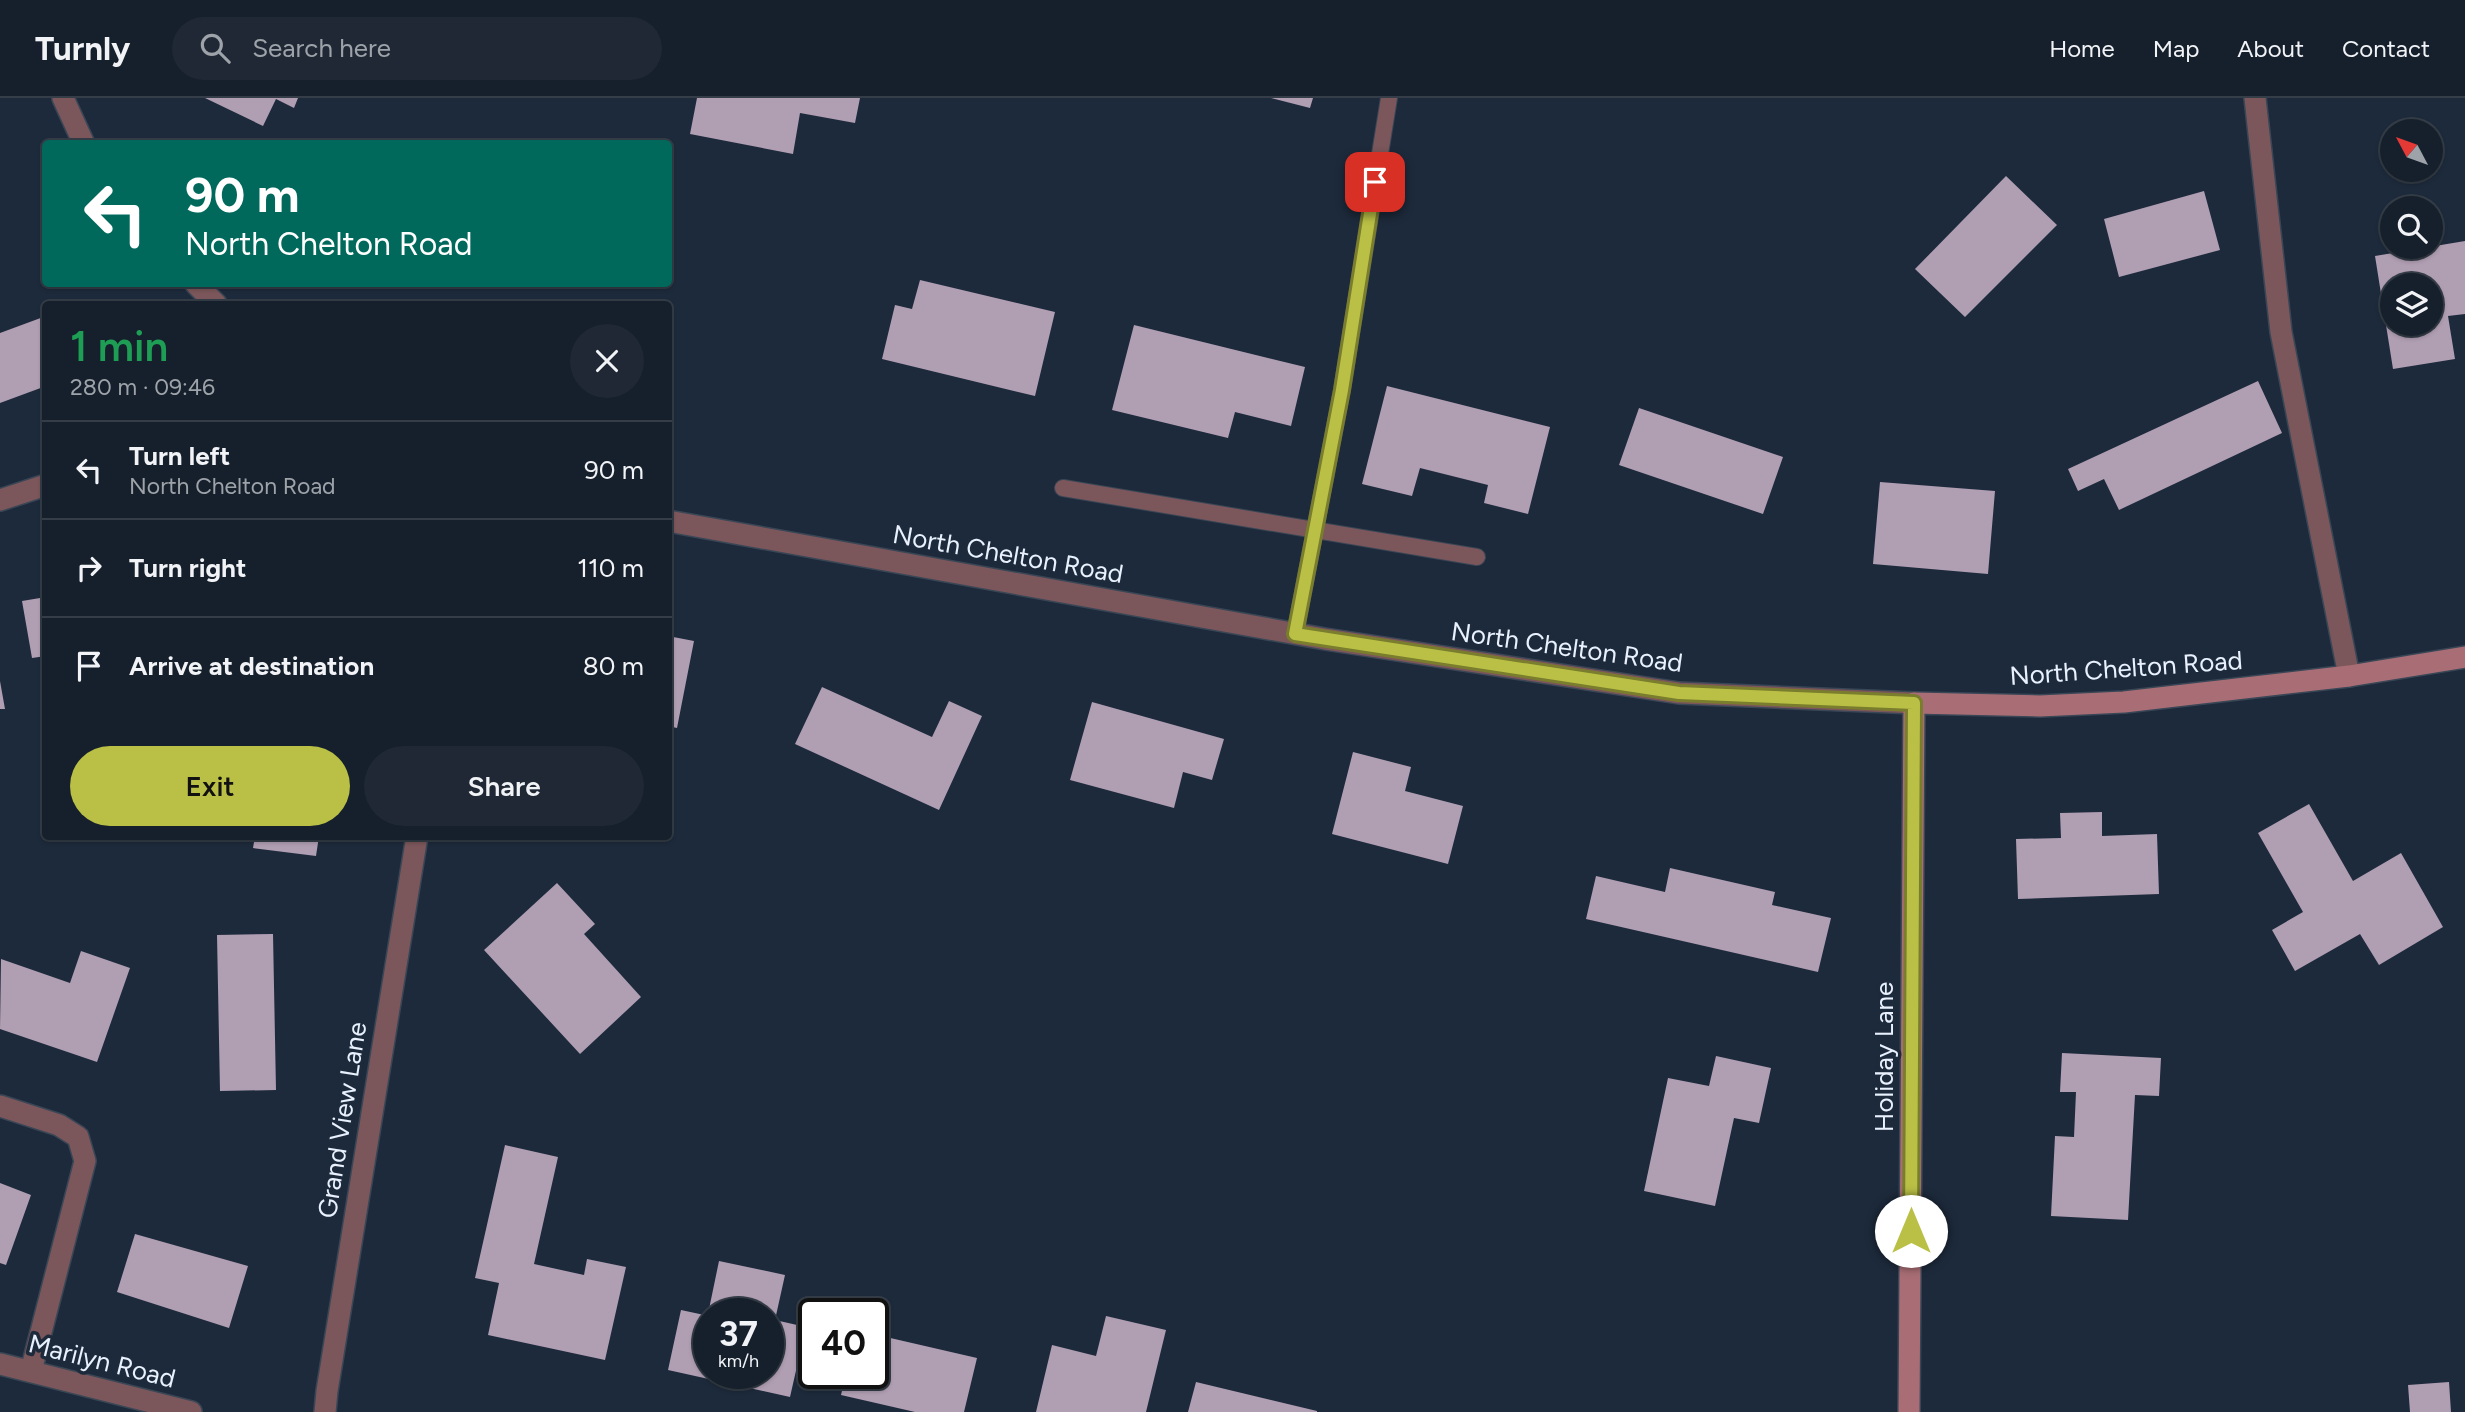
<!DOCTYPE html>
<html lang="en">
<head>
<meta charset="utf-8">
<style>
	:root { --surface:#16202c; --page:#1f2834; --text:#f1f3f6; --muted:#9ea3a9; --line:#353e48; --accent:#bac045 }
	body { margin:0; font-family:Figtree,sans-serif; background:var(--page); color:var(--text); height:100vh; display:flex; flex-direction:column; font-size:26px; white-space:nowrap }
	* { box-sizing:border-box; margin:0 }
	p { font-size:23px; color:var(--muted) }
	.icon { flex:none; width:38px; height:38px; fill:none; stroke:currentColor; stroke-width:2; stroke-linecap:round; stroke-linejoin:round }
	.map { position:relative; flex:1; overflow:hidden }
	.panel { position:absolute; left:42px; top:203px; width:630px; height:539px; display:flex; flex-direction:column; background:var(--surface); border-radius:7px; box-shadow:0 2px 5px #0004,0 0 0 2px var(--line) }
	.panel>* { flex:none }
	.hud { position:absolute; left:42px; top:42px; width:630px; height:147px; border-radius:7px; box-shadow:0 2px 5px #0004,0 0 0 2px var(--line); background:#00695c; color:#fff; overflow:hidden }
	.needle { width:46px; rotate:311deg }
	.fabs { position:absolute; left:2380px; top:21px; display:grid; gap:14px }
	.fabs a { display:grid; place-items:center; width:63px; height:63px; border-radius:50%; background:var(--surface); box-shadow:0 2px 5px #0004,0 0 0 2px var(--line); font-size:35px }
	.speed { position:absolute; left:693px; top:1200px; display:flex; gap:14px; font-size:35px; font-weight:700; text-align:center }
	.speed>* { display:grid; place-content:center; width:91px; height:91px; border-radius:50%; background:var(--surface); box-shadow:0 2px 5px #0004,0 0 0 2px var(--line); line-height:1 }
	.speed small { font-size:18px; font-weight:400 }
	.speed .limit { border:4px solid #111; border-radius:10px; background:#fff; color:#111 }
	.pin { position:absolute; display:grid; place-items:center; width:60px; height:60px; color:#fff; margin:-30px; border-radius:14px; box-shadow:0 4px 10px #0006 }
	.me { position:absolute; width:77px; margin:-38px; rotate:0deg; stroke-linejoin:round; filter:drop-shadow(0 0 5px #0008) }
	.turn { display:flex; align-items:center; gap:24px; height:147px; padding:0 28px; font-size:32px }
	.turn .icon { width:91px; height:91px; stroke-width:2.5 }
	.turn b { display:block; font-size:49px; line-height:60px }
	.round { display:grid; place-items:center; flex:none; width:74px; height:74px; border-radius:37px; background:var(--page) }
	.headline { display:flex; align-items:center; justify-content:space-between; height:119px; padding:0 28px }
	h1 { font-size:42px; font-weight:600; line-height:52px; color:#1e9e55 }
	.button { display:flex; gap:14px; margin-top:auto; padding:14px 28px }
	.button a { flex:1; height:80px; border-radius:42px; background:var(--accent); color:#111; font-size:28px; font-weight:600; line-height:80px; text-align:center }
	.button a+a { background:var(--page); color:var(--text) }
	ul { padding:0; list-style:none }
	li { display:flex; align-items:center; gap:21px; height:98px; padding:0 28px; border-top:2px solid var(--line) }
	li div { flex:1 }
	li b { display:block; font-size:26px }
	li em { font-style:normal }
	header { display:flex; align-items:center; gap:42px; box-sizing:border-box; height:98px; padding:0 35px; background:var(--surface); border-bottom:2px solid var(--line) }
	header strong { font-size:33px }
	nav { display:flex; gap:38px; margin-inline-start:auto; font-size:24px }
	.search { width:490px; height:63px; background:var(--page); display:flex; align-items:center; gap:18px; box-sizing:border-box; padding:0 24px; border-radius:38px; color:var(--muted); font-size:26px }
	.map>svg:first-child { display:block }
	.building { fill:#b09eb3; fill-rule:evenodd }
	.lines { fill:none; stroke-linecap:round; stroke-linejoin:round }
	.lane-casing { stroke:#394656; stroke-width:18 }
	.street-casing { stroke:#394656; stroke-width:24 }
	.secondary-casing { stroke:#394656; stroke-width:24 }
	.lane { stroke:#7b565a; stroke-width:16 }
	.street { stroke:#7b565a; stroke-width:21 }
	.secondary { stroke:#a96e75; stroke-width:21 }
	.route-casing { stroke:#797d2d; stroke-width:18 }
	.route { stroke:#bac045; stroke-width:12 }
	.labels { text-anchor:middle; stroke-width:7; stroke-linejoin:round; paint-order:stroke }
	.street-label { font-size:26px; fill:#e8f1fd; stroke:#1d2a3b }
</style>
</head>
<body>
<header>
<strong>Turnly</strong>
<div class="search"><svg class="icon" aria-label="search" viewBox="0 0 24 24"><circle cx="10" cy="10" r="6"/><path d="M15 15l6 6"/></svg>Search here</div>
<nav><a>Home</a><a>Map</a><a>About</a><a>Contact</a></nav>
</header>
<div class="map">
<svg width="2465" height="1314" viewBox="0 0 2465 1314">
	<rect width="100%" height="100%" fill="#1d2a3b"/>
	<path class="building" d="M 205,0 L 298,0 L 294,10 L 276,1 L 263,28 Z
		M 697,0 L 860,0 L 855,25 L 800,15 L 793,56 L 690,36 Z
		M 1271,0 L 1313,0 L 1310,10 Z
		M 2006,78 L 2057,127 L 1965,219 L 1915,171 Z
		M 2204,93 L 2220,152 L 2119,179 L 2104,121 Z
		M 2465,143 L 2465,216 L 2448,218 L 2455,261 L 2393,271 L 2375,158 ZM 2392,187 L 2431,187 L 2431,226 L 2392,226 Z
		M 920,182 L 1055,214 L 1035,298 L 882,261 L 895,207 L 912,211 Z
		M 46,218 L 46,288 L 0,305 L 0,235 Z
		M 1134,227 L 1305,269 L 1291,328 L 1235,314 L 1228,340 L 1112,312 Z
		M 2258,283 L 2282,335 L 2119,412 L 2104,381 L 2078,393 L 2068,371 Z
		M 1387,288 L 1550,329 L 1528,416 L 1484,405 L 1488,387 L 1420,370 L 1412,398 L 1362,386 Z
		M 1639,310 L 1783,359 L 1763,416 L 1619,367 Z
		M 1880,384 L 1995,393 L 1988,476 L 1873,466 Z
		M 46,499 L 46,558 L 32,560 L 22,503 Z
		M 668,538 L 694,543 L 677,630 L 668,628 Z
		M 0,583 L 5,611 L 0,611 Z
		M 822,589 L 932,639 L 949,603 L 982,618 L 939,712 L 795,646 Z
		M 1092,604 L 1224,641 L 1212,682 L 1183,674 L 1174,710 L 1070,682 Z
		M 1353,654 L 1411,669 L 1405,693 L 1463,708 L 1448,766 L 1332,736 Z
		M 2309,706 L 2353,783 L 2401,755 L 2443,829 L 2379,867 L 2360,836 L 2295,873 L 2272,832 L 2303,814 L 2258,735 Z
		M 2102,714 L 2102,738 L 2157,736 L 2159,796 L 2018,801 L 2016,741 L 2061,740 L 2060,715 Z
		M 255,738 L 319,738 L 316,758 L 253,750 Z
		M 1670,770 L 1775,794 L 1772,807 L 1831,820 L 1818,874 L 1586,821 L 1596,778 L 1665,794 Z
		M 557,785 L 595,826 L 584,836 L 641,899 L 580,956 L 484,852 Z
		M 273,836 L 276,992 L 220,993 L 217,837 Z
		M 81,853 L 130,870 L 97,964 L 0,931 L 1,861 L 70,885 Z
		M 2062,955 L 2161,960 L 2159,998 L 2135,997 L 2128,1122 L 2051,1118 L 2055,1038 L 2074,1039 L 2076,994 L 2060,994 Z
		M 1716,958 L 1771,970 L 1759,1025 L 1734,1020 L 1715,1108 L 1644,1093 L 1668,980 L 1709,988 Z
		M 505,1047 L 558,1059 L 534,1166 L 584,1177 L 587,1161 L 626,1169 L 605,1262 L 488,1237 L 499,1185 L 475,1180 Z
		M 0,1085 L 31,1097 L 6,1167 L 0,1165 Z
		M 135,1136 L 248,1168 L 229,1230 L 117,1194 Z
		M 719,1163 L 785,1177 L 775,1222 L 806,1229 L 790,1299 L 668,1272 L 681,1212 L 709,1218 L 709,1276 L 768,1276 L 768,1216 L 708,1216 Z
		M 1106,1218 L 1166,1232 L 1146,1314 L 1036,1314 L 1052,1247 L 1096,1258 Z
		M 873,1236 L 977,1260 L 964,1314 L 915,1314 L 841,1297 L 846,1276 L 873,1276 Z
		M 1196,1284 L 1317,1313 L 1317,1314 L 1188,1314 Z
		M 2449,1284 L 2451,1314 L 2410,1314 L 2408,1287 Z"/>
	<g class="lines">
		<g class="lane-casing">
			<path id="lane" d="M 1063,390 L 1477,459
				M 1295,536 L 1342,292 L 1389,0"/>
		</g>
		<g class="street-casing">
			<path id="street" d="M 63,0 L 84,46
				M 2255,0 L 2281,234 L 2349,578
				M 196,186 L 216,206
				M 0,402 L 46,387
				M 668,423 L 1325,541 L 1679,595 L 1914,605
				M 0,1008 L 59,1027 L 78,1039 L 85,1063 L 31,1273
				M 0,1266 L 191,1314
				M 325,1314 L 327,1293 L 417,738"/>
		</g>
		<g class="secondary-casing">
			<path id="secondary" d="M 1909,1314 L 1914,605 L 2040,608 L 2124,604 L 2349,578 L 2465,559"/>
		</g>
		<use href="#lane" class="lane"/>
		<use href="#street" class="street"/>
		<use href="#secondary" class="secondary"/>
	</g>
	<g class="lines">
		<g class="route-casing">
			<path id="route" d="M 1375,84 L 1342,292 L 1295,536 L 1679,595 L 1914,605 L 1911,1133"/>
		</g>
		<use href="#route" class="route"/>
	</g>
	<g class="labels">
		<g class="street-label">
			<text transform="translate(1008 456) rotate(10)" y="9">North Chelton Road</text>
			<text transform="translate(1567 549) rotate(8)" y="9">North Chelton Road</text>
			<text transform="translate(2126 570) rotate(-4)" y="9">North Chelton Road</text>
			<text transform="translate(1884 959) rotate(-90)" y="9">Holiday Lane</text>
			<text transform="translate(342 1022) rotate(-81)" y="9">Grand View Lane</text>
			<text transform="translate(102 1263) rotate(14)" y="9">Marilyn Road</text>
		</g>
	</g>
</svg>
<div class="fabs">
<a><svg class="needle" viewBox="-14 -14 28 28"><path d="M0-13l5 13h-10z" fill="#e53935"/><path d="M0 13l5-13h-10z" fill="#9ea3a9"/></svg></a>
<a><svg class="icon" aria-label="search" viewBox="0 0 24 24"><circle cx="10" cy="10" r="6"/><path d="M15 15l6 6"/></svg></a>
<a><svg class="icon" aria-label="layers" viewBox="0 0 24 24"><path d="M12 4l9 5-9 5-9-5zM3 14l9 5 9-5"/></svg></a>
</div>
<div class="speed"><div>37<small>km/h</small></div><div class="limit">40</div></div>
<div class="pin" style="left:1375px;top:84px;background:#d93025"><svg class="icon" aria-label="arrive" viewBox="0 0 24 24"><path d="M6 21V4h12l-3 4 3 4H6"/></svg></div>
<svg class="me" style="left:1911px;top:1133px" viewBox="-20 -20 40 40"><circle r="19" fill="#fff"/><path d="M0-13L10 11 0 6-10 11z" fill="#bac045"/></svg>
<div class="hud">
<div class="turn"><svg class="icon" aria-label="left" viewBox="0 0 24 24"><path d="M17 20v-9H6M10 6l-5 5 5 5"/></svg><div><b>90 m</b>North Chelton Road</div></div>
</div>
<section class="panel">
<div class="headline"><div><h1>1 min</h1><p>280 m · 09:46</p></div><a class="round"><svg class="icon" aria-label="close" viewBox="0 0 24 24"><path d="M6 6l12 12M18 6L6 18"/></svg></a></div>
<ul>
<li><svg class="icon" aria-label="left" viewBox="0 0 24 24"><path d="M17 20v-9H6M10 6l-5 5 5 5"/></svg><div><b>Turn left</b><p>North Chelton Road</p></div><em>90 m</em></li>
<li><svg class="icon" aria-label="right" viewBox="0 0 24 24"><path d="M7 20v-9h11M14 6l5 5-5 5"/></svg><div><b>Turn right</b></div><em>110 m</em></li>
<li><svg class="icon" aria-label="arrive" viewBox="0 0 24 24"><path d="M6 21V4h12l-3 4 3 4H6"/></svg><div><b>Arrive at destination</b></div><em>80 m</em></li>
</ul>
<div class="button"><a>Exit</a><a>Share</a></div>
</section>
</div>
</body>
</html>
